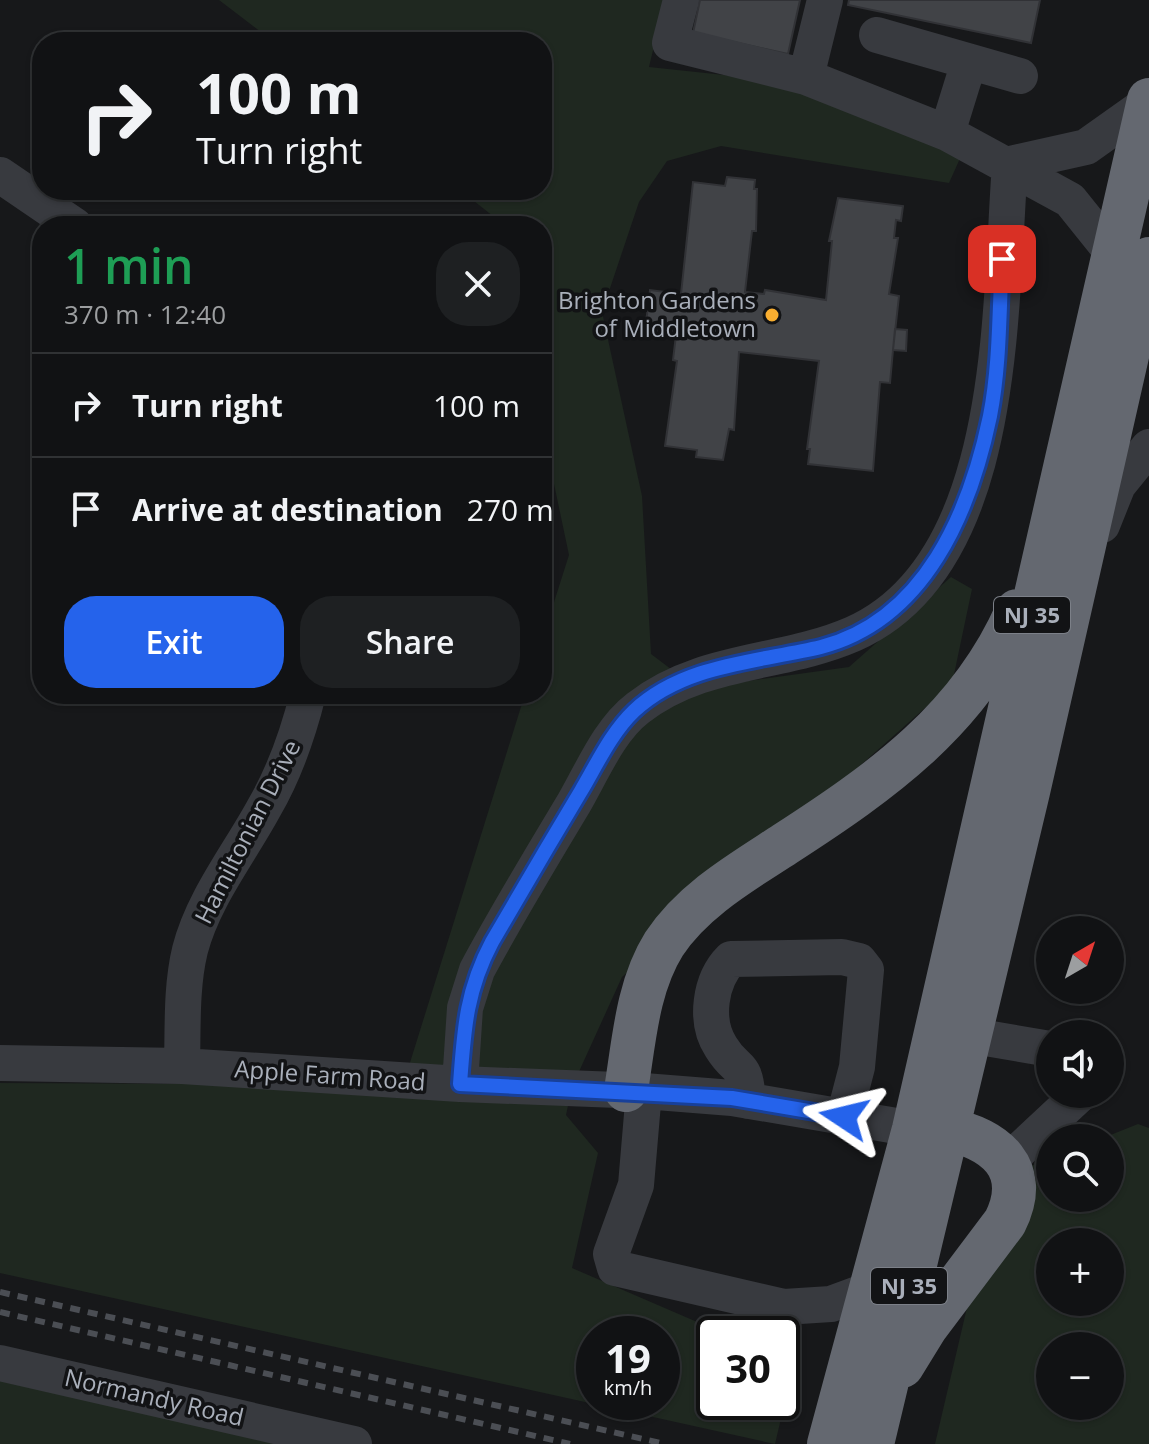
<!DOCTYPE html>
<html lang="en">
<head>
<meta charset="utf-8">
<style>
	:root { --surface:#111214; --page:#1e2022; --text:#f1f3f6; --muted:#9c9ea0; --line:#303234; --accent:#2563eb }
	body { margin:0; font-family:"Open Sans",sans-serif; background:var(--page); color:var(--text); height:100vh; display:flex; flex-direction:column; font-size:30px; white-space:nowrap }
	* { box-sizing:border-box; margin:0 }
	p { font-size:26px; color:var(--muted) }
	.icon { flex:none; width:44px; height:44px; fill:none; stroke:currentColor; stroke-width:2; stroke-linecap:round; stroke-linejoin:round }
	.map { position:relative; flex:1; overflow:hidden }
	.details { position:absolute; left:32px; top:216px; width:520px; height:488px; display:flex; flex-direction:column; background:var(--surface); border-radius:32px; box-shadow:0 2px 6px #0004,0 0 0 2px var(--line) }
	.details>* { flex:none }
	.guide { position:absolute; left:32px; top:32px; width:520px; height:168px; border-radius:32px; box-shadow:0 2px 6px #0004,0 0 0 2px var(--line); background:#111214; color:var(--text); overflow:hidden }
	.needle { width:52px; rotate:39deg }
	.buttons { position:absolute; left:1036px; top:916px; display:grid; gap:16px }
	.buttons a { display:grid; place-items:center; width:88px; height:88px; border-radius:50%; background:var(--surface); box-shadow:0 2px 6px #0004,0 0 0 2px var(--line); font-size:40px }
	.speed { position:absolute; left:576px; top:1316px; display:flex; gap:16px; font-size:40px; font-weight:700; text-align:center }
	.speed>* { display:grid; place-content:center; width:104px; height:104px; border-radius:50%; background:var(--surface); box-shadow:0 2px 6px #0004,0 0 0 2px var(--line); line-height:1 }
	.speed small { font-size:20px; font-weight:400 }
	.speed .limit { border:4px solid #111; border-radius:12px; background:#fff; color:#111 }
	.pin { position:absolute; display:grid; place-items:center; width:68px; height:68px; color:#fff; margin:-34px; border-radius:16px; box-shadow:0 4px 12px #0006 }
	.me { position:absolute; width:88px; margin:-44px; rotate:280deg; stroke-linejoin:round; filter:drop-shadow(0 0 6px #0008) }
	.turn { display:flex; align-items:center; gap:28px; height:168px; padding:0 32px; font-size:36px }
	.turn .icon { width:104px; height:104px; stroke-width:2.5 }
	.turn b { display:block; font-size:56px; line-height:68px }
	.round { display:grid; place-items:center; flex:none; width:84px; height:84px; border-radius:32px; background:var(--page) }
	.overview { display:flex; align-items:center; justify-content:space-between; height:136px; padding:0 32px }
	h1 { font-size:48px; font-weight:600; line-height:60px; color:#1e9e55 }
	.action { display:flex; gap:16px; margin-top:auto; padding:16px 32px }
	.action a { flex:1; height:92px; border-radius:32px; background:var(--accent); color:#fff; font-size:32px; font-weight:600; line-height:92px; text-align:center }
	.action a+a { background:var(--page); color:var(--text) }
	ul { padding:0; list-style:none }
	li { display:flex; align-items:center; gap:24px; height:104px; padding:0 32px; border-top:2px solid var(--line) }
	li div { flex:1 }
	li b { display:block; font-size:30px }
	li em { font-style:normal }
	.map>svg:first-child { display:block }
	.green { fill:#1f2820; fill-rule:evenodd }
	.building { fill:#414347; stroke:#313236; stroke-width:2 }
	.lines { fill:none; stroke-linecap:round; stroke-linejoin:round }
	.minor { stroke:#383a3f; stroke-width:36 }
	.highway { stroke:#646870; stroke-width:44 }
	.rail { stroke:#4b4e54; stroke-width:6; stroke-dasharray:10 8; stroke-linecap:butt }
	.route-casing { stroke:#184099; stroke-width:20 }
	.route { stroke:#2563eb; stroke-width:14 }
	.poi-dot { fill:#f9ae30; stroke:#121315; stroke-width:3 }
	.labels { text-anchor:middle; stroke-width:7; stroke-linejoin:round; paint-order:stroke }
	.shield { fill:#121315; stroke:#7c8088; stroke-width:2 }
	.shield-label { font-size:22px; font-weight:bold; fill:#a9afba }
	.poi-label { font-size:24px; fill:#a9afba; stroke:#121315; text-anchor:end }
	.street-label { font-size:24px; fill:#a9afba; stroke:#121315 }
</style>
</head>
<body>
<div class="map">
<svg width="1149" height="1444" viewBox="0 0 1149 1444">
	<rect width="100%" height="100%" fill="#17181a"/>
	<path class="green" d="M 219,0 L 665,0 L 649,67 L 770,80 L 962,154 L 949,183 L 721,146 L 667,161 L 639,202 L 602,312 L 642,496 L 651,654 L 696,688 L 849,667 L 951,577 L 972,589 L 952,684 L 622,977 L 572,1087 L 566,1115 L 598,1153 L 572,1268 L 725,1334 L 714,1334 L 714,1402 L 782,1402 L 782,1359 L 794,1363 L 775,1444 L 0,1273 L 0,1083 L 403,1085 L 525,694 L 542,694 L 542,640 L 569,555 L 542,427 L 542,226 L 499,226 L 498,220 L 460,190 L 542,190 L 542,42 L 274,42 ZM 594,1334 L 662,1334 L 662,1402 L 594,1402 Z
		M 1138,1124 L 1149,1128 L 1149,1444 L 935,1444 L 992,1201 L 1026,1168 L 1050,1158 L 1050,1198 L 1110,1198 L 1110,1138 L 1103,1138 ZM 1050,1242 L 1110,1242 L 1110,1302 L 1050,1302 ZM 1050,1346 L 1110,1346 L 1110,1406 L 1050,1406 Z
		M 0,1375 L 311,1444 L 0,1444 Z"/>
	<path class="building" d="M 700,0 L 800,0 L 788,54 L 693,33 Z
		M 849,0 L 1040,0 L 1031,43 L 848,5 Z
		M 727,177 L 755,180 L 754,189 L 757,189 L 756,231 L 752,231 L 745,292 L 764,294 L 765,290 L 826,300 L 832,241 L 829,241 L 838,198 L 903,206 L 901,221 L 896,220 L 894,238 L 898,238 L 889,294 L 899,296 L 893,350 L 890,383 L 880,382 L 873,471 L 808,464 L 810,449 L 807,449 L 819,361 L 739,352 L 734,430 L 729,429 L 723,460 L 696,457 L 697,450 L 665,446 L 677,361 L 673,360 L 676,335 L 645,331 L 650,290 L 681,294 L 693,182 L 725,186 Z
		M 895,329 L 907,330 L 906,351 L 893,350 Z"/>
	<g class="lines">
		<path class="minor" d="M 681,0 L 670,43 L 806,77 L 947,133 L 1070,200 L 1115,256
			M 877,35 L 1020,76
			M 806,77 L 825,0
			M 947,133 L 969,62
			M 1010,164 L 1086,147 L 1148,103
			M 0,175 L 75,226
			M 1102,525 L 1118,485 L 1149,447
			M 968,1035 L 1050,1049
			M 0,1063 L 182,1066 L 460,1084 L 644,1091 L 732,1098 L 914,1129 L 940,1129
			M 182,1066 C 183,1028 181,987 190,950 C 203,899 239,854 264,808 C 285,772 298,734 308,694
			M 460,1084 L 465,1008 L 477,970 C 507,914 541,858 574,803 C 592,772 609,730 638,708 C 702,658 782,665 853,634 C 1009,565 999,307 1010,164
			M 644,1091 L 636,1185 L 611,1254 L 615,1268 L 784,1307 L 831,1304 L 869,1290
			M 748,1101 C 745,1059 738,1075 721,1047 C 704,1021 710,980 731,959 L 842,957 L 859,961 L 866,970 L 857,1067 L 844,1117
			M 1007,1162 L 1080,1094
			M 0,1363 L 354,1444"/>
		<path class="highway" d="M 626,1090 C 634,1042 637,987 664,944 C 693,900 742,872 785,844 C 881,782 970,719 1017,611
			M 902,1366 L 926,1327 L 1005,1222 C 1032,1168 995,1139 946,1129
			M 829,1444 L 914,1129 L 1149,100
			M 872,1444 L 1028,792 L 1149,259"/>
		<path class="rail" d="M 0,1292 L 665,1444
			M 0,1312 L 570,1444"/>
	</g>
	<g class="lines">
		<g class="route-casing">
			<path id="route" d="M 844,1117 L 732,1098 L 460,1084 C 464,1030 466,991 492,942 C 521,892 551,841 581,791 C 597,764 611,733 634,711 C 684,664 758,662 821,647 C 925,620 970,512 990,416 C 1000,365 999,311 1002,259"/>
		</g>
		<use href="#route" class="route"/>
	</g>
	<circle class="poi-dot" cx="772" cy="315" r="8"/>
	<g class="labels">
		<g class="shield">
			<rect x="994" y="597" width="76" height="36" rx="6"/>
			<rect x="871" y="1268" width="76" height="36" rx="6"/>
		</g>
		<g class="shield-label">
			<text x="1032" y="623">NJ 35</text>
			<text x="909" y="1294">NJ 35</text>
		</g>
		<g class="poi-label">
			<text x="756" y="309">Brighton Gardens<tspan x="756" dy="28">of Middletown</tspan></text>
		</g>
		<g class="street-label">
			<text transform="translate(248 832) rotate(-63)" y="8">Hamiltonian Drive</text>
			<text transform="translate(330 1076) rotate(4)" y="8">Apple Farm Road</text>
			<text transform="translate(154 1398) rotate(13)" y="8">Normandy Road</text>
		</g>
	</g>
</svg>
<div class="buttons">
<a><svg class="needle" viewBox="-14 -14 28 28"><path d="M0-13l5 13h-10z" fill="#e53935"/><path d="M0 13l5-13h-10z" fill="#9c9ea0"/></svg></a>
<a><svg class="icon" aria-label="sound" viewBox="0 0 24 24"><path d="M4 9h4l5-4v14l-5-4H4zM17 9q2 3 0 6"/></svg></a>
<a><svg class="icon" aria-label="search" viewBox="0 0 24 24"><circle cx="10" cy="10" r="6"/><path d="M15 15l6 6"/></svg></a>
<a>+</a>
<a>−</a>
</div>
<div class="speed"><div>19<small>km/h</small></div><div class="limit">30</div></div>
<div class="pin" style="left:1002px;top:259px;background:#d93025"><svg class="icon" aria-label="arrive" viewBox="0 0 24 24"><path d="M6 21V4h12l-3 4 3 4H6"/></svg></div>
<svg class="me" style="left:844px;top:1117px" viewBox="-20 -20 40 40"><path d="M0-17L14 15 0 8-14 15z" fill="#2563eb" stroke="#fff" stroke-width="4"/></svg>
<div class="guide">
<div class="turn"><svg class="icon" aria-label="right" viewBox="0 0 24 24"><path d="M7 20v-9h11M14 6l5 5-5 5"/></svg><div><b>100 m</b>Turn right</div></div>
</div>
<section class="details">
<div class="overview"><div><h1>1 min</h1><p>370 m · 12:40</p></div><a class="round"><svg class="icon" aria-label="close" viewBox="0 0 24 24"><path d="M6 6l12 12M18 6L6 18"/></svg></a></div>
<ul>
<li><svg class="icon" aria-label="right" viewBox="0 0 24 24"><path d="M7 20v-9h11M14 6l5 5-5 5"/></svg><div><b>Turn right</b></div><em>100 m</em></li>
<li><svg class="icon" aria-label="arrive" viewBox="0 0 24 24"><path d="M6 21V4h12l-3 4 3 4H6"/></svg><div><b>Arrive at destination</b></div><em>270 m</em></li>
</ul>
<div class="action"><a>Exit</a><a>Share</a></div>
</section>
</div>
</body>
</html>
